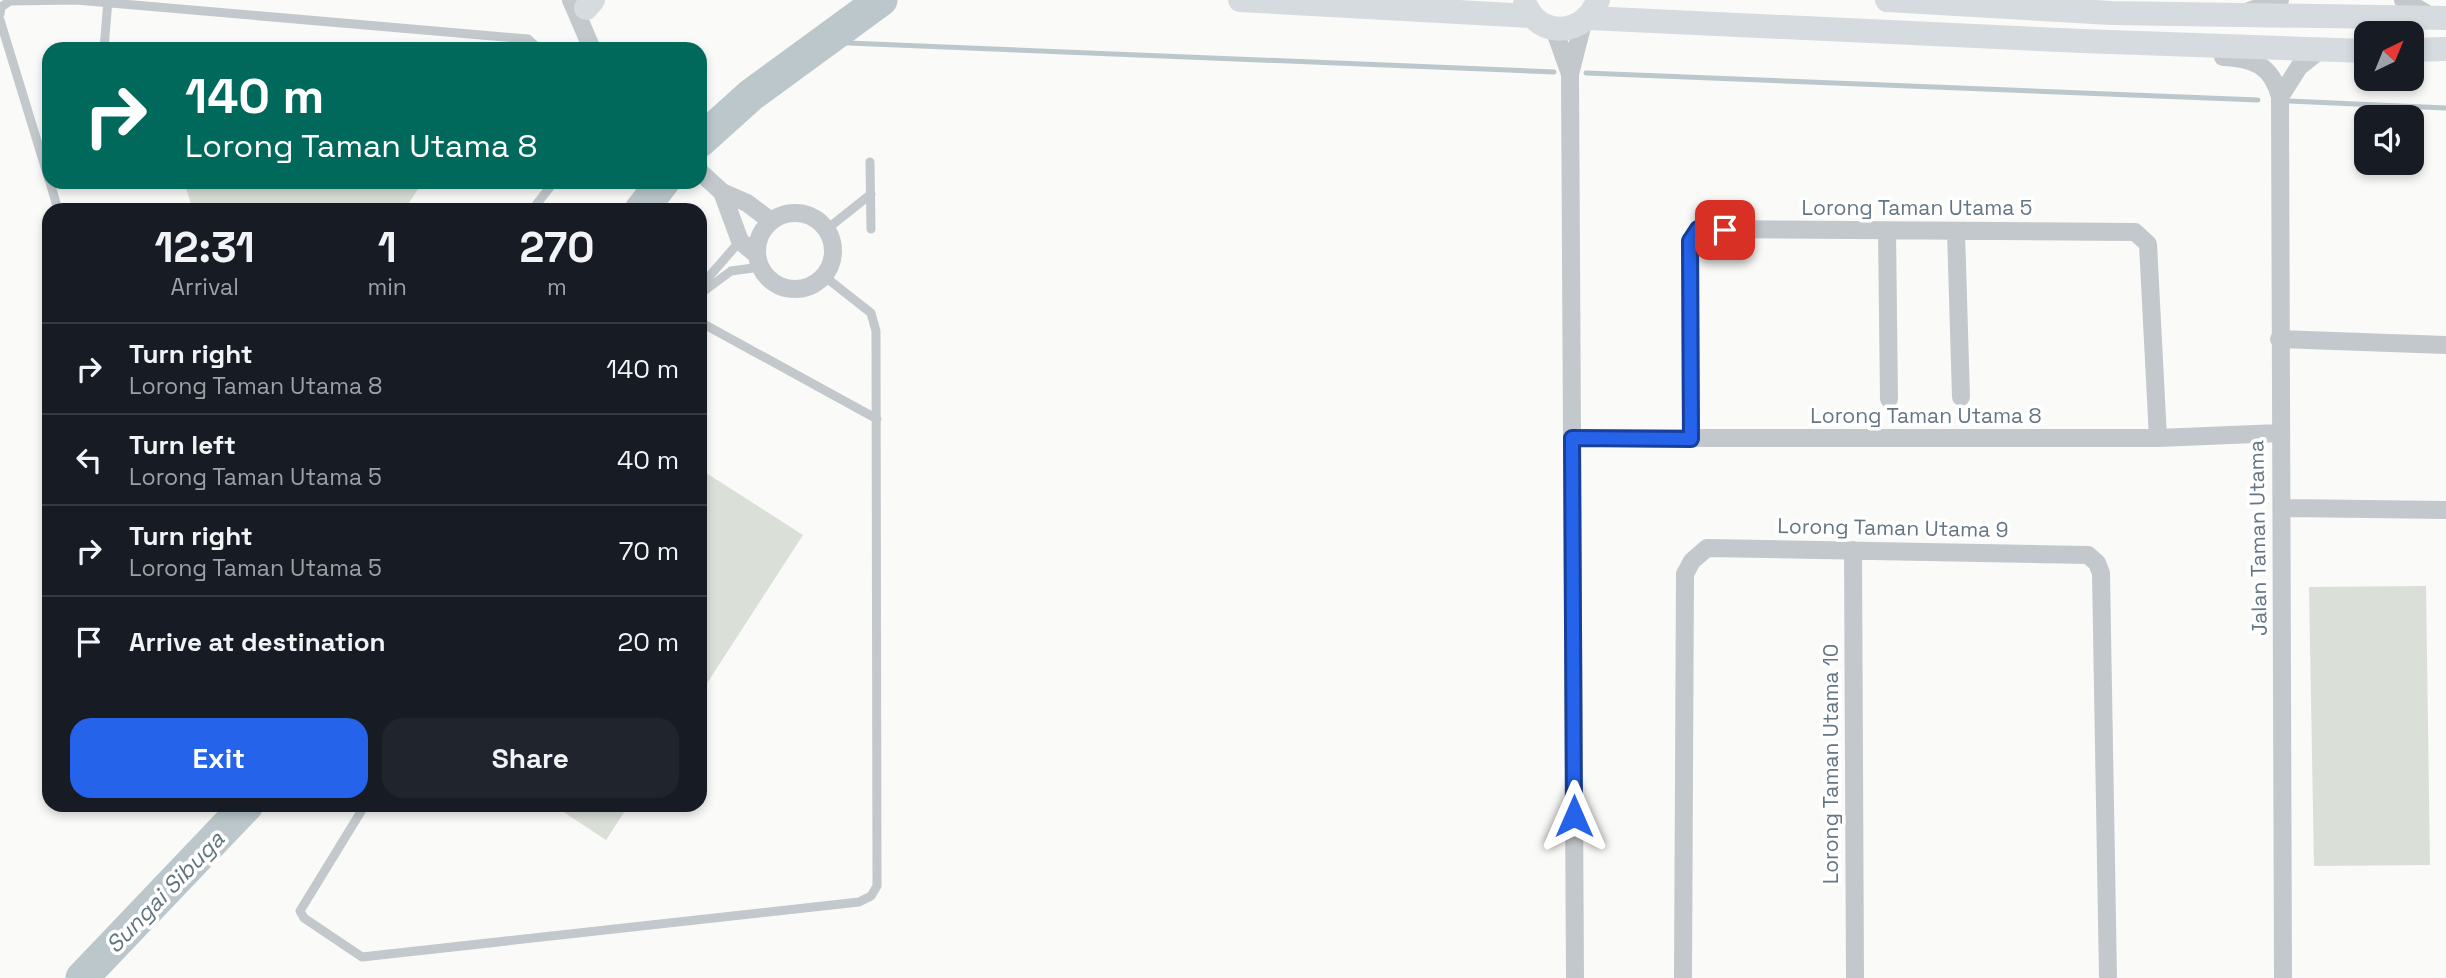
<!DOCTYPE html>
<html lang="en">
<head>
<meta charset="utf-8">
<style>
	:root { --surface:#171b24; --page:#20242c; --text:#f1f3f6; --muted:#9ea1a6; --line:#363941; --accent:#2563eb }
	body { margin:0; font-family:"Space Grotesk",sans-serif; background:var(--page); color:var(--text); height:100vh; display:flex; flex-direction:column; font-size:26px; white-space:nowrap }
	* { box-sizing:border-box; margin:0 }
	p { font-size:23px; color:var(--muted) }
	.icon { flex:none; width:38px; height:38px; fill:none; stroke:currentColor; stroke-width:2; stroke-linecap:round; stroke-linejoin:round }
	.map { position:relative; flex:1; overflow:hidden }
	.side { position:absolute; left:42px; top:203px; width:665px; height:609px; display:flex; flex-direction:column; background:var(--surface); border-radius:21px; box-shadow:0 4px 10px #0003 }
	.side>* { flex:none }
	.top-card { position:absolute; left:42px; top:42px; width:665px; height:147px; border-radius:21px; box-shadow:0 4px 10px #0003; background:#00695c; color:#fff; overflow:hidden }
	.needle { width:46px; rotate:43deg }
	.buttons { position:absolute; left:2354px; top:21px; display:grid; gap:14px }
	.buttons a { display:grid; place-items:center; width:70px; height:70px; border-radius:14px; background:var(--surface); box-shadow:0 4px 10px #0003; font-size:35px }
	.pin { position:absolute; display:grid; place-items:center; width:60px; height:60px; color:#fff; margin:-30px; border-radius:14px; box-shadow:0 4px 10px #0006 }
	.me { position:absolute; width:77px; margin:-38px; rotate:0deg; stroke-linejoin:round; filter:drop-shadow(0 0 5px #0008) }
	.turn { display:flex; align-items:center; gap:24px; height:147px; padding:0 28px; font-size:32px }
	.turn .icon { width:91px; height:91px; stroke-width:2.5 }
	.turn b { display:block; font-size:49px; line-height:60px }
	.eta { display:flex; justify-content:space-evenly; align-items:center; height:119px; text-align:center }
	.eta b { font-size:42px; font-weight:700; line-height:49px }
	.button { display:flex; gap:14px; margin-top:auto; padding:14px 28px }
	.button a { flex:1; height:80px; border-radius:21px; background:var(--accent); color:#fff; font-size:28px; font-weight:700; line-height:80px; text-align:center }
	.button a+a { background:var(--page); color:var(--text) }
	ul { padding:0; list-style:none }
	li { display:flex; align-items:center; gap:21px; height:91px; padding:0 28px; border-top:2px solid var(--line) }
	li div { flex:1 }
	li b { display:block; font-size:26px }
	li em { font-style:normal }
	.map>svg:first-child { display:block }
	.green { fill:#dadfd7 }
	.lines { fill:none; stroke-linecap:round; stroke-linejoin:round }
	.stream { stroke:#bbc7cb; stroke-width:5 }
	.river { stroke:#bbc7cb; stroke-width:33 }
	.lane { stroke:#c3c8cc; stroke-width:9 }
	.street { stroke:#c3c8cc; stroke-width:18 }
	.secondary { stroke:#d6dbdf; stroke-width:24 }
	.route-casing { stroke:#184099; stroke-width:18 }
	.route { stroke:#2563eb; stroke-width:12 }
	.labels { text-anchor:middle; stroke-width:7; stroke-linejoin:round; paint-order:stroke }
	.street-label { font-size:21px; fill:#657683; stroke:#fff }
	.water-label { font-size:23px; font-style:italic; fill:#60757c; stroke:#fff }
</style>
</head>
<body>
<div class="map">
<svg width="2446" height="978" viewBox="0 0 2446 978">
	<rect width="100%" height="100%" fill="#fafaf8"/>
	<path class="green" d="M 184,182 L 423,182 L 404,210 L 193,210 Z
		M 700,469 L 803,535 L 700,694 Z
		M 2426,586 L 2430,865 L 2314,866 L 2309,587 Z
		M 553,805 L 629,805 L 606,840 Z"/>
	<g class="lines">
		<path class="stream" d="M 824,42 L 1554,72
			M 1586,73 L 2258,100
			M 2289,101 L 2446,108"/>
		<path class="river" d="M 700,141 L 751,95 L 881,0
			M 641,210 L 663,182
			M 82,978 L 247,805"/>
		<path class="lane" d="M 0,14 L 1,7 L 10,1 L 76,0 L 528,39 L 539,49
			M 0,20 L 49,180
			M 104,49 L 108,0
			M 870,162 L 871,229
			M 50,182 L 58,210
			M 532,210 L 554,182
			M 827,229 L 871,194
			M 700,287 L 740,241
			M 700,294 L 731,271 L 761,267
			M 700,322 L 877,419
			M 365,805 L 300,911 L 304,918 L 362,957 L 859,902 L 871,896 L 877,886 L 876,331 L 871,313 L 824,276"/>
		<path class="street" d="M 571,0 L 592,49
			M 2403,0 L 2433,17
			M 2249,11 L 2280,0
			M 1554,29 L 1570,74
			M 2223,57 C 2254,58 2272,66 2280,97 L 2283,978
			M 2280,97 L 2299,67 L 2319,51
			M 700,172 L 722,192 L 747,203 L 771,221
			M 722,192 L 740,241 L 757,255
			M757 251a38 38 0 1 1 76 0a38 38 0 1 1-76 0Z
			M 1887,231 L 1889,399
			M 1956,231 L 1961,397
			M 2279,339 L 2446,345
			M 1572,438 L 2158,438 L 2279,433
			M 1691,438 L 1690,241 L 1698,229 L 2135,232 L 2148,244 L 2158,438
			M 2282,508 L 2446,510
			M 1853,550 L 1855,978
			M 1575,978 L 1570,74 L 1583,23
			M 1683,978 L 1685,574 L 1692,561 L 1707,548 L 2088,555 L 2097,563 L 2101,573 L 2108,978"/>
		<path class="secondary" d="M 1240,0 L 1532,16
			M 1887,0 L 2111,13 L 2446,18
			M 1525,4 C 1540,40 1586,35 1598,0
			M 586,8 L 593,0
			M 1589,18 L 2082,41 L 2366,51
			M 2412,50 L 2446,49"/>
	</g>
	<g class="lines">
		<g class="route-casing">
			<path id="route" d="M 1574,816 L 1572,438 L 1691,439 L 1690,241 L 1698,229 L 1725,230"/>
		</g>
		<use href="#route" class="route"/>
	</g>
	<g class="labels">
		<g class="street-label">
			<text x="1917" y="215">Lorong Taman Utama 5</text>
			<text x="1926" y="423">Lorong Taman Utama 8</text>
			<text transform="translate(1893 528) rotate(1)" y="7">Lorong Taman Utama 9</text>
			<text transform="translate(2258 538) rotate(-91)" y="7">Jalan Taman Utama</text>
			<text transform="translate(1831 764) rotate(-90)" y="7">Lorong Taman Utama 10</text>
		</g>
		<g class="water-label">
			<text transform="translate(165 892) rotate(-46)" y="8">Sungai Sibuga</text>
		</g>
	</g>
</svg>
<div class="buttons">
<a><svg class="needle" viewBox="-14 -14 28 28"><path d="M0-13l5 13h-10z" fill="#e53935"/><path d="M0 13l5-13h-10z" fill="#9ea1a6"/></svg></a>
<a><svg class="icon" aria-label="sound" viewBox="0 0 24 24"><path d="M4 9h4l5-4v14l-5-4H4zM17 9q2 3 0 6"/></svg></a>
</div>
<div class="pin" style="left:1725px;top:230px;background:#d93025"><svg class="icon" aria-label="arrive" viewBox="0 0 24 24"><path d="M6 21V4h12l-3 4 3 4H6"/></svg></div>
<svg class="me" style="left:1574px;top:816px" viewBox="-20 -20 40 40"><path d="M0-17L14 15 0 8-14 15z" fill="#2563eb" stroke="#fff" stroke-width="4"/></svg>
<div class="top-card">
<div class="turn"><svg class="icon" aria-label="right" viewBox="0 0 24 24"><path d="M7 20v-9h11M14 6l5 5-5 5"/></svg><div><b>140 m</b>Lorong Taman Utama 8</div></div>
</div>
<section class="side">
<div class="eta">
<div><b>12:31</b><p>Arrival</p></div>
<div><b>1</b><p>min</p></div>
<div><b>270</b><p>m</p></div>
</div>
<ul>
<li><svg class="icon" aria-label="right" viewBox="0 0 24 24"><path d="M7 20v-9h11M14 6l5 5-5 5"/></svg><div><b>Turn right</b><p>Lorong Taman Utama 8</p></div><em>140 m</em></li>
<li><svg class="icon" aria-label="left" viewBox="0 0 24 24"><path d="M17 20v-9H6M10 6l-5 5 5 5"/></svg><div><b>Turn left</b><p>Lorong Taman Utama 5</p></div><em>40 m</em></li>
<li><svg class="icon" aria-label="right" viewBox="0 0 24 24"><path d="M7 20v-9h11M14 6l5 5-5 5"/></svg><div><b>Turn right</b><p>Lorong Taman Utama 5</p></div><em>70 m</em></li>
<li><svg class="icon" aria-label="arrive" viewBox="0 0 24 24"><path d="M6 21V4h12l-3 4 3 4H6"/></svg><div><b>Arrive at destination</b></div><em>20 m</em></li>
</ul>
<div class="button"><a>Exit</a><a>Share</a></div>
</section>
</div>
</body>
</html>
